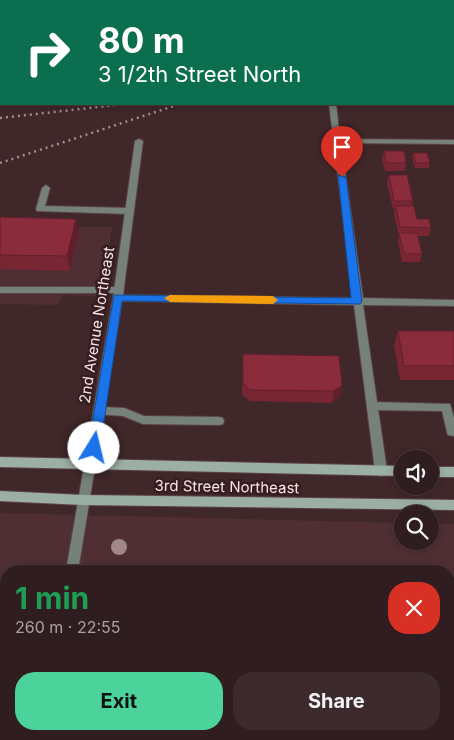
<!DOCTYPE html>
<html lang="en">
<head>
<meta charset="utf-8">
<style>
	:root { --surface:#301d1f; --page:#3c2a2c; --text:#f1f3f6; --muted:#a8a2a4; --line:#4b3b3d; --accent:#4cd39b }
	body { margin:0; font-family:Inter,sans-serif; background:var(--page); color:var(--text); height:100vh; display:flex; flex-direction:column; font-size:19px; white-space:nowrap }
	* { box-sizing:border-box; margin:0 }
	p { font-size:16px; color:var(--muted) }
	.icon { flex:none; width:28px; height:28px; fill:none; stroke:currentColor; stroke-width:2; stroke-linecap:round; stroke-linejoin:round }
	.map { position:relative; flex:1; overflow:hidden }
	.side { position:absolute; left:0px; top:565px; width:455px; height:175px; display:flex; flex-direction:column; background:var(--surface); border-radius:20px 20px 0 0; box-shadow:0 2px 8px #0003,0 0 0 1px var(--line) }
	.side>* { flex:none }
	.hud { position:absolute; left:0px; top:0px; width:455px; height:105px; box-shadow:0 2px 8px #0003,0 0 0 1px var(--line); background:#0b6e4f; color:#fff; overflow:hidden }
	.buttons { position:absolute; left:394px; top:450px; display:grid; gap:10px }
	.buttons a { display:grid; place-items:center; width:45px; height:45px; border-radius:50%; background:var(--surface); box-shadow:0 2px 8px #0003,0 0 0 1px var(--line); font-size:25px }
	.pin { position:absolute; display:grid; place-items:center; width:42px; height:42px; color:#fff; margin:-51px -21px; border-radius:50% 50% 50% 0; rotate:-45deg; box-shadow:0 0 5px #0007 }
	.pin .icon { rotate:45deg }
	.me { position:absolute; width:55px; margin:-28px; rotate:9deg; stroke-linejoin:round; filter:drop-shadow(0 0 4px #0008) }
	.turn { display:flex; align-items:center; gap:18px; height:105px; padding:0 15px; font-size:22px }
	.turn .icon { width:65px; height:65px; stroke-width:2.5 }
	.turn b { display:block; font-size:35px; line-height:42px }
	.round { display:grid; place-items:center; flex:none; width:52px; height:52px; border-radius:20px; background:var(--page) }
	.summary { display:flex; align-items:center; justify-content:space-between; height:85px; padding:0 15px }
	h1 { font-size:30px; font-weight:700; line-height:38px; color:#1e9e55 }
	.cta { display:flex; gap:10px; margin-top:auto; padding:10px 15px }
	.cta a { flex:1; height:58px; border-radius:20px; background:var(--accent); color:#111; font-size:20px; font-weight:700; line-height:58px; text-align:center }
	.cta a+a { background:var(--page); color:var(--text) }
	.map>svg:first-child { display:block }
	.built { fill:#4f2f33; fill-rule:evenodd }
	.water { fill:#002011; stroke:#4a5b51 }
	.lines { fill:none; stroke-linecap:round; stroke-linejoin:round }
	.lane-casing { stroke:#5d4547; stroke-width:2 }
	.street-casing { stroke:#5d4547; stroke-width:2 }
	.secondary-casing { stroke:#5d4547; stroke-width:2 }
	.lane { fill:#75817a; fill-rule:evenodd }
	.street { fill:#75817a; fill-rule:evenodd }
	.secondary { fill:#9cafa5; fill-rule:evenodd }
	.rail { stroke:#a18c8e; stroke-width:2.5; stroke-dasharray:2 4; stroke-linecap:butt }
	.tree { fill:#a18788 }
	.wall { fill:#782634 }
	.shaded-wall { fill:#611f2b }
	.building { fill:#8b2c3d; stroke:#611f2b }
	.route { fill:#1a73e8; stroke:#114b97 }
	.slow { fill:#f59e0b }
	.labels { text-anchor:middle; stroke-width:5; stroke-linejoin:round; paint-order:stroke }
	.street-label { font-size:15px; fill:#f5e4e5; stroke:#361d1f }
</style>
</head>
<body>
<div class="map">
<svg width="454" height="740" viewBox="0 0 454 740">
	<rect width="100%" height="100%" fill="#402729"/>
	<path class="built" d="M 0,226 L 112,227 L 101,296 L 62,295 L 59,305 L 0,304 Z
		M 0,513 L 402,523 L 402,541 L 430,541 L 430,523 L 454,524 L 454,740 L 0,740 ZM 6,571 L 449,571 L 449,734 L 6,734 Z"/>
	<path class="water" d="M 105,0 L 363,0 L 366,1 L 80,1 Z"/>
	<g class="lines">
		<g class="lane-casing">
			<path id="lane" d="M 46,185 L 50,188 L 45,206 L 130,208 L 134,211 L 130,214 L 37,211 L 36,209 L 42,188 Z
				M 0,287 L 119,287 L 124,290 L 119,293 L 0,293 Z
				M 372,402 L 450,404 L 454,418 L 454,436 L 448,435 L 447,432 L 442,411 L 372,410 L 368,409 L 367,406 L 368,403 Z
				M 100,407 L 124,408 L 144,416 L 219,417 L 223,418 L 224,421 L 223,424 L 219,425 L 143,424 L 123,416 L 96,414 L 95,411 L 96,408 Z"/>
		</g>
		<g class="street-casing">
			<path id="street" d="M 329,104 L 336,104 L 340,139 L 454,140 L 454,144 L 341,143 L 363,298 L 454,300 L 454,306 L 363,305 L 387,471 L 385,474 L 381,476 L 377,474 L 375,471 L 354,305 L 122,301 L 78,571 L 66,571 L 113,298 L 135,141 L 139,139 L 143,141 L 123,295 L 353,298 Z
				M 42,734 L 56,734 L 55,740 L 41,740 Z"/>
		</g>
		<g class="secondary-casing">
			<path id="secondary" d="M 0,457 L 402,466 L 402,476 L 0,467 Z
				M 430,467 L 454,467 L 454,477 L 430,477 Z
				M 0,491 L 83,495 L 454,500 L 454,510 L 83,505 L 0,501 Z"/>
		</g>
		<use href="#lane" class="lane"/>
		<use href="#street" class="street"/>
		<use href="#secondary" class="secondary"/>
		<path class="rail" d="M 0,118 L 125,104
			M 0,163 L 180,104"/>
	</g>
	<circle class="tree" cx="119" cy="547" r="8"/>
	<path class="wall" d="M 384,151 L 406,163 L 405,171 L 385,171 L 382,159 Z
		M 413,153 L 430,163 L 429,168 L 415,168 L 412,157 Z
		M 389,175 L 413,201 L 412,206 L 417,219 L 431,228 L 429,236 L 418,236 L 422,254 L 420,262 L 402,262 L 398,241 L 399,236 L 394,214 L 395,209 L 393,209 L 387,183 Z
		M 0,217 L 79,233 L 70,271 L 0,269 Z
		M 398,331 L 454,331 L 454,380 L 400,380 L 394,345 Z
		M 243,354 L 342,385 L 340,397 L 332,403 L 250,401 L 242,395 Z"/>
	<path class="shaded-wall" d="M 76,219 L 79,233 L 70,271 L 67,256 Z
		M 342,385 L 340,397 L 332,403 L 334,391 Z"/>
	<path class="building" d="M 384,151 L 404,151 L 406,163 L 386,163 Z
		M 413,153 L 427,153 L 430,163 L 416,163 Z
		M 389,175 L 407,175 L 413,201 L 394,201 Z
		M 396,206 L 414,206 L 417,219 L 429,219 L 431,228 L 400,227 Z
		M 0,217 L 76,219 L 67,256 L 0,255 Z
		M 399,233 L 417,233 L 422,254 L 404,254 Z
		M 398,331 L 454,331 L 454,366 L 404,366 Z
		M 243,354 L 339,356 L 342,385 L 334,391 L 250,390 L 243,383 Z"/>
	<path class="route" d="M 338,175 L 346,177 L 362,301 L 360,304 L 122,301 L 100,448 L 99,451 L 90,451 L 88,448 L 114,295 L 351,298 Z"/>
	<path class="slow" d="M 170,295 L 273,296 L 278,300 L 273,304 L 170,302 L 164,298 Z"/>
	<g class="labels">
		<g class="street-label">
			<text transform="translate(97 325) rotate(-81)" y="5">2nd Avenue Northeast</text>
			<text transform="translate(227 487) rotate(1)" y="5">3rd Street Northeast</text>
		</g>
	</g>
</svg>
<div class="buttons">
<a><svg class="icon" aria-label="sound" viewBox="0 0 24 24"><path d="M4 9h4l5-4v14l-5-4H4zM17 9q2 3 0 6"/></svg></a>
<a><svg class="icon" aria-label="search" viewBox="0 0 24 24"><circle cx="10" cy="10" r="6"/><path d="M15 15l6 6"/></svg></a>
</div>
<div class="pin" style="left:342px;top:177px;background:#d93025"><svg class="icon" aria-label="arrive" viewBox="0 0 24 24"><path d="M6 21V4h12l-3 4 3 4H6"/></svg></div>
<svg class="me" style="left:94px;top:448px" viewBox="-20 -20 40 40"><circle r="19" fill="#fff"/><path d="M0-13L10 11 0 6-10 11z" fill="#1a73e8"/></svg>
<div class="hud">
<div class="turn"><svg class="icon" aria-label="right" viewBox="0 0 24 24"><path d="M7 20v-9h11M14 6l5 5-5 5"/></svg><div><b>80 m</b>3 1/2th Street North</div></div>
</div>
<section class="side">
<div class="summary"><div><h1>1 min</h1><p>260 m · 22:55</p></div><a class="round" style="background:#d93025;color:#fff"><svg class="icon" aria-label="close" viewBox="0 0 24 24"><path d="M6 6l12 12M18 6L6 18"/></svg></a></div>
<div class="cta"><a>Exit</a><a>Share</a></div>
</section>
</div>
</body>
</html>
